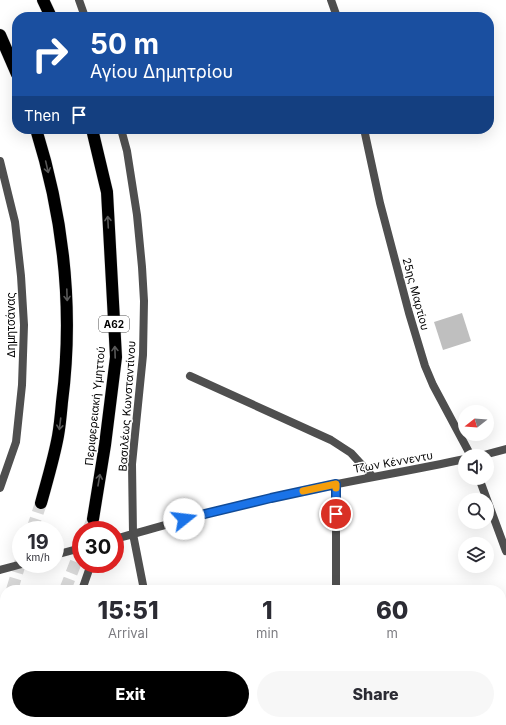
<!DOCTYPE html>
<html lang="en">
<head>
<meta charset="utf-8">
<style>
	:root { --surface:#fff; --page:#f7f7f7; --text:#2b2b33; --muted:#7c7c81; --accent:#000 }
	body { margin:0; font-family:Inter,sans-serif; background:var(--page); color:var(--text); height:100vh; display:flex; flex-direction:column; font-size:15px; white-space:nowrap }
	* { box-sizing:border-box; margin:0 }
	p { font-size:13px; color:var(--muted) }
	.icon { flex:none; width:22px; height:22px; fill:none; stroke:currentColor; stroke-width:2; stroke-linecap:round; stroke-linejoin:round }
	.map { position:relative; flex:1; overflow:hidden }
	.details { position:absolute; left:0px; top:585px; width:506px; height:140px; display:flex; flex-direction:column; background:var(--surface); border-radius:16px 16px 0 0; box-shadow:0 4px 16px #0002 }
	.details>* { flex:none }
	.hud { position:absolute; left:12px; top:12px; width:482px; height:122px; border-radius:16px; box-shadow:0 4px 16px #0002; background:#1a4fa0; color:#fff; overflow:hidden }
	.needle { width:26px; rotate:253deg }
	.buttons { position:absolute; left:458px; top:405px; display:grid; gap:8px }
	.buttons a { display:grid; place-items:center; width:36px; height:36px; border-radius:50%; background:var(--surface); box-shadow:0 4px 16px #0002; font-size:20px }
	.speed { position:absolute; left:12px; top:521px; display:flex; gap:8px; font-size:20px; font-weight:700; text-align:center }
	.speed>* { display:grid; place-content:center; width:52px; height:52px; border-radius:50%; background:var(--surface); box-shadow:0 4px 16px #0002; line-height:1 }
	.speed small { font-size:10px; font-weight:400 }
	.speed .limit { border:6px solid #d22; background:#fff; color:#111 }
	.pin { position:absolute; display:grid; place-items:center; width:34px; height:34px; color:#fff; margin:-17px; border:2px solid #fff; border-radius:50%; box-shadow:0 1px 4px #0007 }
	.me { position:absolute; width:44px; margin:-22px; rotate:74deg; stroke-linejoin:round; filter:drop-shadow(0 0 3px #0008) }
	.turn { display:flex; align-items:center; gap:14px; height:84px; padding:0 12px; font-size:18px }
	.turn .icon { width:52px; height:52px; stroke-width:2.5 }
	.turn b { display:block; font-size:28px; line-height:34px }
	.then { display:flex; align-items:center; height:38px; padding:0 12px; background:#0003; gap:8px; font-size:15px }
	.eta { display:flex; justify-content:space-evenly; align-items:center; height:68px; text-align:center }
	.eta b { font-size:24px; font-weight:800; line-height:28px }
	.action { display:flex; gap:8px; margin-top:auto; padding:8px 12px }
	.action a { flex:1; height:46px; border-radius:24px; background:var(--accent); color:#fff; font-size:16px; font-weight:800; line-height:46px; text-align:center }
	.action a+a { background:var(--page); color:var(--text) }
	.map>svg:first-child { display:block }
	.building { fill:#bfbfbf }
	.lines { fill:none; stroke-linecap:round; stroke-linejoin:round }
	.highway-tunnel { stroke:#d9d9d9; stroke-width:12; stroke-dasharray:12 6; stroke-linecap:butt }
	.highway-casing { stroke:#dbdbdb; stroke-width:13 }
	.street { stroke:#4f4f4f; stroke-width:8 }
	.highway { stroke:#000; stroke-width:12 }
	.oneway { stroke:#595959 }
	.route-casing { stroke:#114b97; stroke-width:10 }
	.route { stroke:#1a73e8; stroke-width:7 }
	.slow { stroke:#f59e0b; stroke-width:7 }
	.labels { text-anchor:middle; stroke-width:3; stroke-linejoin:round; paint-order:stroke }
	.shield { fill:#fff; stroke:#4c4c4c; stroke-width:1 }
	.shield-label { font-size:10px; font-weight:bold; fill:#000 }
	.street-label { font-size:11px; fill:#000; stroke:#fff }
</style>
</head>
<body>
<div class="map">
<svg width="506" height="725" viewBox="0 0 506 725">
	<rect width="100%" height="100%" fill="#fff"/>
	<path class="building" d="M 462,313 L 471,341 L 443,350 L 434,322 Z"/>
	<g class="lines">
		<path class="highway-tunnel" d="M 32,530 L 41,503
			M 88,530 L 93,519
			M 12,590 L 21,560
			M 65,590 L 81,549"/>
		<g class="highway-casing">
			<path id="highway" d="M 43,0 L 51,17
				M 0,35 L 17,74
				M 36,129 C 64,219 74,309 62,402 C 61,413 60,425 58,436 C 54,458 47,481 41,503
				M 92,129 L 107,192 L 116,357 L 105,445 L 93,519
				M 0,628 L 2,624
				M 0,716 L 5,707"/>
		</g>
		<path class="street" d="M 79,0 L 85,17
			M 331,0 L 337,17
			M 121,129 L 127,151 L 137,215 L 142,267 L 144,301 L 143,355 L 132,464 L 133,534 L 144,590
			M 364,129 L 380,203 L 409,313 L 425,366 L 433,385 L 471,456
			M 0,161 L 15,222 L 21,276 L 24,325 L 22,385 L 16,442 L 0,488
			M 190,376 L 331,440 L 351,453 L 373,477
			M 480,456 L 506,449
			M 479,478 L 506,551
			M 336,484 L 336,590
			M 115,539 C 167,525 218,509 271,498 C 335,483 400,473 465,459
			M 55,555 L 81,548
			M 0,570 L 22,564
			M 82,590 L 91,564
			M 501,648 L 506,647
			M 176,720 L 177,725
			M 15,725 L 18,720
			M 192,725 L 212,720"/>
		<use href="#highway" class="highway"/>
	</g>
	<defs><path id="oneway-shaft" d="M-6 0H5M1.5-3L5.5 0L1.5 3" fill="none" stroke-width="1.6" stroke-linecap="round" stroke-linejoin="round"/></defs>
	<g class="oneway">
		<use href="#oneway-shaft" transform="translate(47 167) rotate(77)"/>
		<use href="#oneway-shaft" transform="translate(108 222) rotate(-93)"/>
		<use href="#oneway-shaft" transform="translate(67 295) rotate(88)"/>
		<use href="#oneway-shaft" transform="translate(115 352) rotate(-92)"/>
		<use href="#oneway-shaft" transform="translate(60 424) rotate(97)"/>
		<use href="#oneway-shaft" transform="translate(99 480) rotate(-80)"/>
	</g>
	<g class="lines">
		<g class="route-casing">
			<path id="route" d="M 184,519 L 271,498 L 336,484 L 336,514"/>
		</g>
		<use href="#route" class="route"/>
		<path class="slow" d="M 303,491 L 336,484 L 336,488"/>
	</g>
	<g class="labels">
		<rect class="shield" x="99" y="316" width="30" height="16" rx="3"/>
		<g class="shield-label">
			<text x="114" y="328">Α62</text>
		</g>
		<g class="street-label">
			<text transform="translate(416 294) rotate(75)" y="4">25ης Μαρτίου</text>
			<text transform="translate(11 325) rotate(-90)" y="4">Δημητσάνας</text>
			<text transform="translate(95 406) rotate(-84)" y="4">Περιφερειακή Υμηττού</text>
			<text transform="translate(127 406) rotate(-86)" y="4">Βασιλέως Κωνσταντίνου</text>
			<text transform="translate(393 462) rotate(-10)" y="4">Τζων Κέννεντυ</text>
		</g>
	</g>
</svg>
<div class="buttons">
<a><svg class="needle" viewBox="-14 -14 28 28"><path d="M0-13l5 13h-10z" fill="#e53935"/><path d="M0 13l5-13h-10z" fill="#7c7c81"/></svg></a>
<a><svg class="icon" aria-label="sound" viewBox="0 0 24 24"><path d="M4 9h4l5-4v14l-5-4H4zM17 9q2 3 0 6"/></svg></a>
<a><svg class="icon" aria-label="search" viewBox="0 0 24 24"><circle cx="10" cy="10" r="6"/><path d="M15 15l6 6"/></svg></a>
<a><svg class="icon" aria-label="layers" viewBox="0 0 24 24"><path d="M12 4l9 5-9 5-9-5zM3 14l9 5 9-5"/></svg></a>
</div>
<div class="speed"><div>19<small>km/h</small></div><div class="limit">30</div></div>
<div class="pin" style="left:336px;top:514px;background:#d93025"><svg class="icon" aria-label="arrive" viewBox="0 0 24 24"><path d="M6 21V4h12l-3 4 3 4H6"/></svg></div>
<svg class="me" style="left:184px;top:519px" viewBox="-20 -20 40 40"><circle r="19" fill="#fff"/><path d="M0-13L10 11 0 6-10 11z" fill="#1a73e8"/></svg>
<div class="hud">
<div class="turn"><svg class="icon" aria-label="right" viewBox="0 0 24 24"><path d="M7 20v-9h11M14 6l5 5-5 5"/></svg><div><b>50 m</b>Αγίου Δημητρίου</div></div>
<div class="then">Then<svg class="icon" aria-label="arrive" viewBox="0 0 24 24"><path d="M6 21V4h12l-3 4 3 4H6"/></svg></div>
</div>
<section class="details">
<div class="eta">
<div><b>15:51</b><p>Arrival</p></div>
<div><b>1</b><p>min</p></div>
<div><b>60</b><p>m</p></div>
</div>
<div class="action"><a>Exit</a><a>Share</a></div>
</section>
</div>
</body>
</html>
